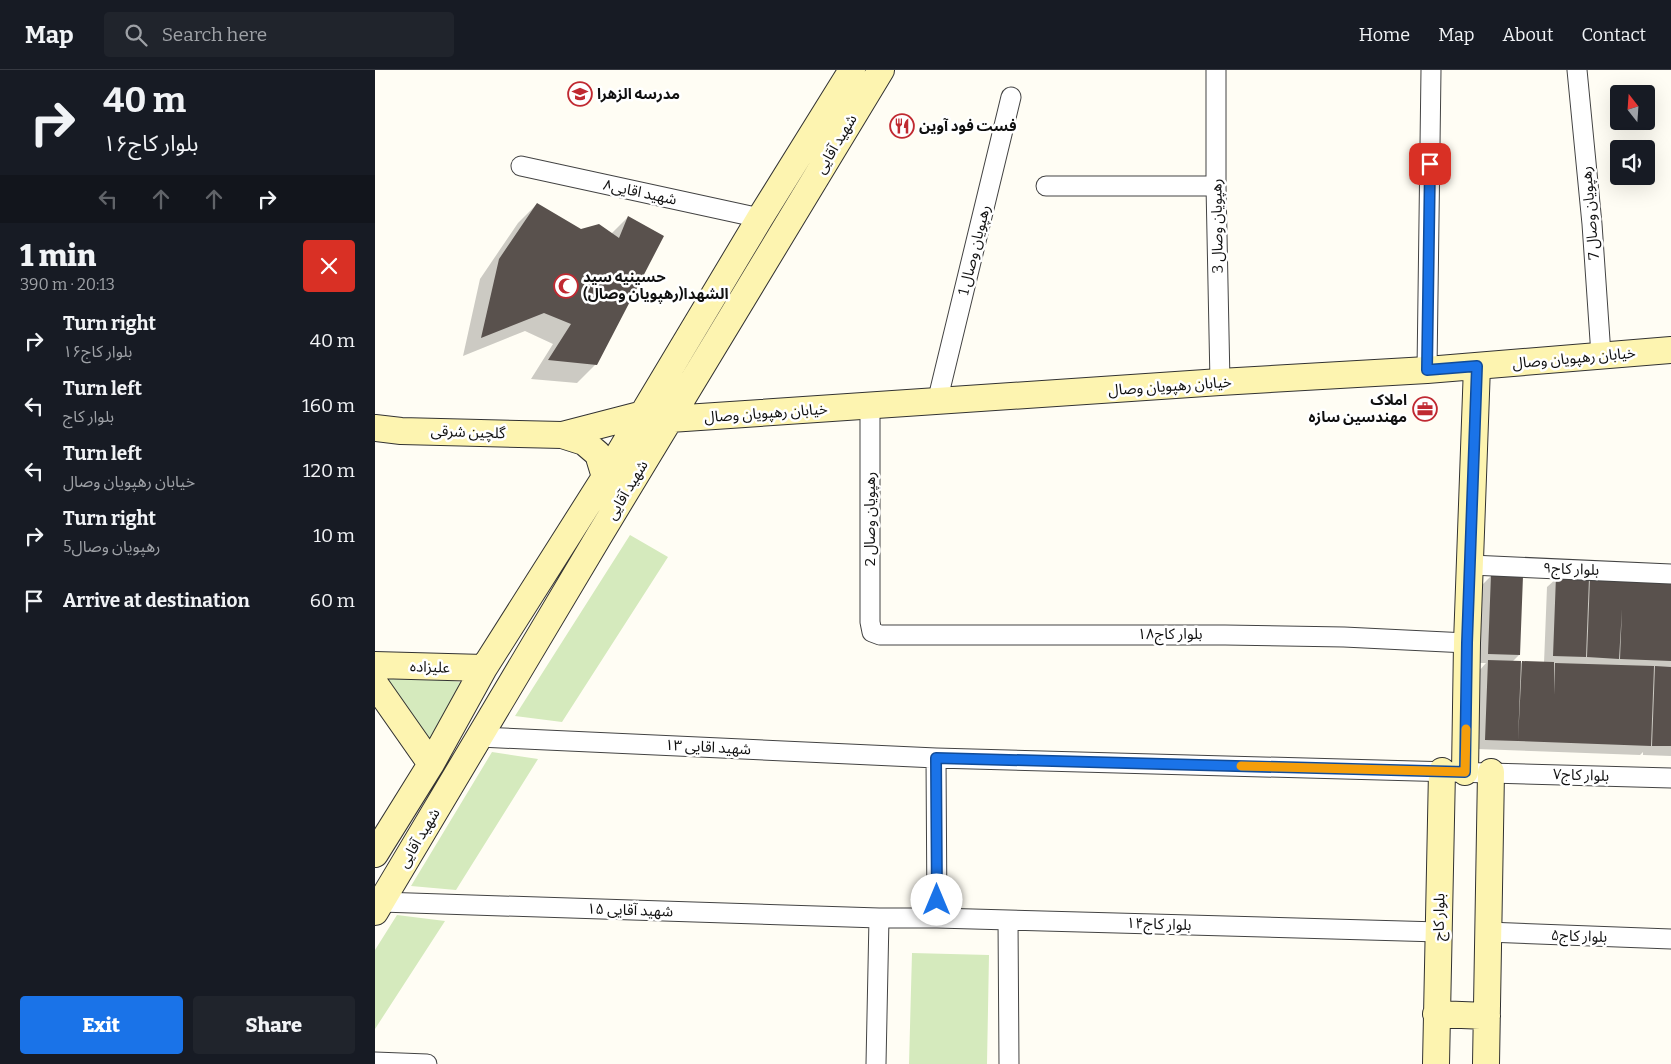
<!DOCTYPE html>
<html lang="en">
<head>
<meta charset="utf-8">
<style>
	:root { --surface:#171b24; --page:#20242c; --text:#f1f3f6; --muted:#9ea1a6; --line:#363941; --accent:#1a73e8 }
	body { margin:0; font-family:Bitter,"Noto Sans Arabic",serif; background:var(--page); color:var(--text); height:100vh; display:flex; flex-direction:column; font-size:19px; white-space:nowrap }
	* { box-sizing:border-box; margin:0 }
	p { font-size:16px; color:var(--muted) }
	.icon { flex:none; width:28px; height:28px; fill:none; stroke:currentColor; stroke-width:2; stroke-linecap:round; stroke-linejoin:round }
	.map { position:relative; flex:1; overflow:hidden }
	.details { display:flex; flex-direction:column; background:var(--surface); width:375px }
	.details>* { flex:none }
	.hud { background:#171b24; color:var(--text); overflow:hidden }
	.needle { width:32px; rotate:343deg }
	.buttons { position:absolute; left:1235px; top:15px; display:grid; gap:10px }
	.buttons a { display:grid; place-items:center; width:45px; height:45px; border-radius:5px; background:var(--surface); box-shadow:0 5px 20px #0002; font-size:25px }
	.pin { position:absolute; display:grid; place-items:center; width:42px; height:42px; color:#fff; margin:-21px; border-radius:10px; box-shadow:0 2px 8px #0006 }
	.me { position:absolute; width:55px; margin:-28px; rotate:0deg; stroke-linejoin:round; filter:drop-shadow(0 0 4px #0008) }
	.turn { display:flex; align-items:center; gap:18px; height:105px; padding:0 20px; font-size:22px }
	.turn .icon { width:65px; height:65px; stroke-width:2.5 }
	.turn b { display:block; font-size:35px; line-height:42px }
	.lanes { display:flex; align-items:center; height:48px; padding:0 20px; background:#0003; justify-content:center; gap:25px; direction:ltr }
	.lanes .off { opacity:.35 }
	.round { display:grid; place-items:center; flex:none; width:52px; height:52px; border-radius:5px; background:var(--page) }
	.summary { display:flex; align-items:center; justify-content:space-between; height:85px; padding:0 20px }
	h1 { font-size:30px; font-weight:800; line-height:38px }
	.primary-button { display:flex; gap:10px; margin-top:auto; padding:10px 20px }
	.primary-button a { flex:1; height:58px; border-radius:5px; background:var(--accent); color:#fff; font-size:20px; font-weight:800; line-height:58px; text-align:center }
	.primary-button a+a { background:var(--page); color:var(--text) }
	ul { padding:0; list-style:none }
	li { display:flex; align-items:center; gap:15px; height:65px; padding:0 20px }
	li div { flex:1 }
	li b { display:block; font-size:19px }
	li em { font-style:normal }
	header { display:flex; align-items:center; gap:30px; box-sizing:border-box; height:70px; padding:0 25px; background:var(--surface); border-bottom:1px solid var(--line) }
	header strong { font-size:24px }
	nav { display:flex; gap:28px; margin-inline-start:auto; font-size:18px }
	.search { width:350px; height:45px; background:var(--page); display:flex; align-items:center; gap:12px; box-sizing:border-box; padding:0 18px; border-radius:5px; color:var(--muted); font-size:19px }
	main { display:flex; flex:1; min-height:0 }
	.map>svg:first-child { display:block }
	.green { fill:#d5eabd }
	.shadow { fill:#0003 }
	.building { fill:#59514d }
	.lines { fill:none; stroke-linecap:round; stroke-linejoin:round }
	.street-casing { stroke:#434343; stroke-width:21 }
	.secondary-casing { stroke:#323232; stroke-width:28 }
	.street { stroke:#fff; stroke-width:19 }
	.secondary { stroke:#fdf4b0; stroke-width:26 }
	.route-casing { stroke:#114b97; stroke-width:12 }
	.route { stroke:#1a73e8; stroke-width:9 }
	.slow { stroke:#f59e0b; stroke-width:9 }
	.labels { text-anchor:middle; stroke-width:5; stroke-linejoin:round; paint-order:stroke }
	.poi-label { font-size:15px; font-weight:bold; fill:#101010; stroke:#fff; text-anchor:start }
	.street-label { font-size:15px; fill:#101010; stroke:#fff }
</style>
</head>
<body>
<header>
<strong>Map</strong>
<div class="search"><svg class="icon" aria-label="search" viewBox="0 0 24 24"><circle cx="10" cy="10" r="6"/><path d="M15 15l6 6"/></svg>Search here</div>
<nav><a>Home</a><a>Map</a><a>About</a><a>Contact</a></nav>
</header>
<main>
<section class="details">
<div class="hud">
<div class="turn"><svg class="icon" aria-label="right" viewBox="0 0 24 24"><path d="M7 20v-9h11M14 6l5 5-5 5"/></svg><div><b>40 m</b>بلوار کاج۱۶</div></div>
<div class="lanes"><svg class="icon off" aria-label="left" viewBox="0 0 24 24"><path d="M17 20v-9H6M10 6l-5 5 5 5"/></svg><svg class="icon off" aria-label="ahead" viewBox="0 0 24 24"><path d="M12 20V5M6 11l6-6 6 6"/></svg><svg class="icon off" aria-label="ahead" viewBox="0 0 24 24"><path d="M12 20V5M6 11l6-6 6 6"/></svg><svg class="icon" aria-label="right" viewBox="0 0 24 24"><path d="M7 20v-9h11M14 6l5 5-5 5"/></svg></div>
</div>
<div class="summary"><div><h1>1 min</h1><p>390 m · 20:13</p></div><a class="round" style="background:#d93025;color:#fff"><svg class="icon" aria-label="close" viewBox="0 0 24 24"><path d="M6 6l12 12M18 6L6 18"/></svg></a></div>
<ul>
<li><svg class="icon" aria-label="right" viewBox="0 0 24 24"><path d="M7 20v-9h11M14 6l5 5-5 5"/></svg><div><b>Turn right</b><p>بلوار کاج۱۶</p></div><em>40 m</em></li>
<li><svg class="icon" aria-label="left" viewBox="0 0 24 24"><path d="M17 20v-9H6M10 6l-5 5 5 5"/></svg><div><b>Turn left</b><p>بلوار کاج</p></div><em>160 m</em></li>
<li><svg class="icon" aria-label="left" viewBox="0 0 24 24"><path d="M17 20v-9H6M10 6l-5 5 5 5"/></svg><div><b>Turn left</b><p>خیابان رهپویان وصال</p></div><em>120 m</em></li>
<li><svg class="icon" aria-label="right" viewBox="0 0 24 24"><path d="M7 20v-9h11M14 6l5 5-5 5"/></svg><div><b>Turn right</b><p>رهپویان وصال5</p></div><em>10 m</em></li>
<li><svg class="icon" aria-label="arrive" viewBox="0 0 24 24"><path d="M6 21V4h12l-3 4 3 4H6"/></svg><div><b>Arrive at destination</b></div><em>60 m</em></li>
</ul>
<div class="primary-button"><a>Exit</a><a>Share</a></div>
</section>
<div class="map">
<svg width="1296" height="994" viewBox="0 0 1296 994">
	<rect width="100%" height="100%" fill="#fffdf4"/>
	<path class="green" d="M 255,465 L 293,487 L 187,652 L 140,646 Z
		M 5,605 L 89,612 L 56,673 Z
		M 117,682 L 163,689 L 81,820 L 36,816 Z
		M 22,845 L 70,851 L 0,959 L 0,880 Z
		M 537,883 L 614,885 L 612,994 L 534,994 Z"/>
	<path class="shadow" d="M 162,134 L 206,160 L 236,164 L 253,147 L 221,294 L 202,313 L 156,309 L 178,274 L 150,261 L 88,286 L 105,209 L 143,153 Z
		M 1116,506 L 1144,585 L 1137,592 L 1145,595 L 1147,592 L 1169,593 L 1172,517 L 1182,508 L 1296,512 L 1296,686 L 1268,685 L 1268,682 L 1265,685 L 1101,679 L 1104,601 L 1111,593 L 1104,593 L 1107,515 Z"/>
	<path class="building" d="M 162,133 L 206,159 L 224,154 L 244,168 L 253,146 L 289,166 L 222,295 L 173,290 L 196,254 L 169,243 L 106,268 L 124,189 Z
		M 1116,504 L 1148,506 L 1145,585 L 1113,584 Z
		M 1181,506 L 1214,508 L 1211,587 L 1178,586 Z
		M 1215,508 L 1296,511 L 1296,591 L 1245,589 L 1247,539 L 1244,589 L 1212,587 Z
		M 1113,590 L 1146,591 L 1143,671 L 1110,670 Z
		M 1147,591 L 1179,592 L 1179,625 L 1180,593 L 1279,596 L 1276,676 L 1143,671 Z
		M 1280,596 L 1296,597 L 1296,676 L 1277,676 Z"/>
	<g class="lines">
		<g class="street-casing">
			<path id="street" d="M 841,0 L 841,116 L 845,312
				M 1202,0 L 1217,154 L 1226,285
				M 146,96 L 385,148
				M 671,116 L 841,116
				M 1052,300 L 1056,0
				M 562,332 L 636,27
				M 495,336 L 495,552 L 497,562 L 505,565 L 850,565 L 969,567 L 1092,573
				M 1096,495 L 1296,504
				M 105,667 L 561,688 L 1296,708
				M 561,688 L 562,848
				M 6,832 L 504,848 L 562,848 L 1064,862
				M 633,850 L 634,994
				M 1112,862 L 1296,869
				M 0,992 L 52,994
				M 501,994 L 504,848"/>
		</g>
		<g class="secondary-casing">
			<path id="secondary" d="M 295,349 L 845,312 L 1052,300 L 1296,280
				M 0,358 L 26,361 L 187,365 L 268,344
				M 187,365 L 209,372 L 223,384 L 230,407
				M 0,595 L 109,598
				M 0,614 L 56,694
				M 1090,702 L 1092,573 L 1102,296
				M 0,784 L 56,694 L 109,598 L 230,407 L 385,148 L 477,0
				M 0,842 L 224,466 L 506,0
				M 1061,944 L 1112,946
				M 1061,994 L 1067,701
				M 1111,994 L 1116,702"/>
		</g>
		<use href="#street" class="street"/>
		<use href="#secondary" class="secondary"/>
	</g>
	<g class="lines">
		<g class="route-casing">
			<path id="route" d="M 562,830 L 561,688 L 1090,702 L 1092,573 L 1102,296 L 1052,300 L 1055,94"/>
		</g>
		<use href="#route" class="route"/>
		<path class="slow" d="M 866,696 L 1090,702 L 1091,659"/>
	</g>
	<defs>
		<g id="school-ring" transform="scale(1.25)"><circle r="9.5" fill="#fff" stroke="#c02931" stroke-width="1.5"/><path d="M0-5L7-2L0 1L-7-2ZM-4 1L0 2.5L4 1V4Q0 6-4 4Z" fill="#c02931"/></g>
		<g id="restaurant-ring" transform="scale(1.25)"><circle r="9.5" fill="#fff" stroke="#c02931" stroke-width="1.5"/><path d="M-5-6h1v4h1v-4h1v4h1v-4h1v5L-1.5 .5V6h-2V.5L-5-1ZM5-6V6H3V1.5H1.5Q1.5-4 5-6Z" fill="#c02931"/></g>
		<g id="mosque-ring" transform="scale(1.25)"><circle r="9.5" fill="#fff" stroke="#c02931" stroke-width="1.5"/><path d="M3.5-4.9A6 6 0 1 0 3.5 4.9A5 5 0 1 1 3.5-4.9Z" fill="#c02931"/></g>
		<g id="office-ring" transform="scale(1.25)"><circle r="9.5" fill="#fff" stroke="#c02931" stroke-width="1.5"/><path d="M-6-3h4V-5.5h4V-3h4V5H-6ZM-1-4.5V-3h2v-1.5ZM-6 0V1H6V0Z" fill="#c02931"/></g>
	</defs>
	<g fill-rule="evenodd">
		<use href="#school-ring" x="205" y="24"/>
		<use href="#restaurant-ring" x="527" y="56"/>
		<use href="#mosque-ring" x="191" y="216"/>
		<use href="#office-ring" x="1050" y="339"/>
	</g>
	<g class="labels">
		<g class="poi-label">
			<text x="222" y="29">مدرسه الزهرا</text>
			<text x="544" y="61">فست فود آوین</text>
			<text x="208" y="212">حسینیه سید<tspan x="208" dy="17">الشهدا(رهپویان وصال)</tspan></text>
			<text x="1032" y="335" text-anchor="end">املاک<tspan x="1032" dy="17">مهندسین سازه</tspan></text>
		</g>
		<g class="street-label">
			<text transform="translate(461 74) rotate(-59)" y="5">شهید آقایی</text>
			<text transform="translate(265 122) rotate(12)" y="5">شهید اقایی۸</text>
			<text transform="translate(1215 143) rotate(-95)" y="5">7 رهپویان وصال</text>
			<text transform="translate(842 156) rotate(-91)" y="5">3 رهپویان وصال</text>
			<text transform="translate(599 180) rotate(-76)" y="5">1 رهپویان وصال</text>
			<text transform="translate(1199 288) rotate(-5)" y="5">خیابان رهپویان وصال</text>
			<text transform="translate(795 316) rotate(-4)" y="5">خیابان رهپویان وصال</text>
			<text transform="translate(391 343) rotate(-4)" y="5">خیابان رهپویان وصال</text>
			<text transform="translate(93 362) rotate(2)" y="5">گلچین شرقی</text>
			<text transform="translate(252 420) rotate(-59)" y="5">شهید آقایی</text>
			<text transform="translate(495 449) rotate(-90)" y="5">2 رهپویان وصال</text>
			<text transform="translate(1196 499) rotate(2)" y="5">بلوار کاج۹</text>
			<text x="795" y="569">بلوار کاج۱۸</text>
			<text transform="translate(55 597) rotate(2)" y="5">علیزاده</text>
			<text transform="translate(333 677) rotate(3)" y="5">شهید اقایی ۱۳</text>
			<text transform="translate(1206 705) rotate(2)" y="5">بلوار کاج۷</text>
			<text transform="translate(44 768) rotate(-59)" y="5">شهید آقایی</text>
			<text transform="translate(255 840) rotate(2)" y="5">شهید آقایی ۱۵</text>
			<text transform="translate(1064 847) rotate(-89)" y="5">بلوار کاج</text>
			<text transform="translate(784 854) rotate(2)" y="5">بلوار کاج۱۴</text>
			<text transform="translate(1204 866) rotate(2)" y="5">بلوار کاج۵</text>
		</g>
	</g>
</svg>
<div class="buttons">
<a><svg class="needle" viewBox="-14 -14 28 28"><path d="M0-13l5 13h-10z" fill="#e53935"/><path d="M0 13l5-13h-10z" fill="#9ea1a6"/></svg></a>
<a><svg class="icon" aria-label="sound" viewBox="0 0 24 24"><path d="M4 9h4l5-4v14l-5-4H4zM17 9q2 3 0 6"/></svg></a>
</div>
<div class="pin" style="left:1055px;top:94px;background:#d93025"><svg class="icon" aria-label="arrive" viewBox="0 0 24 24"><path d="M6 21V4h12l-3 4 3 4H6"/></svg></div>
<svg class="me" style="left:562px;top:830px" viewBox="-20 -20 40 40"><circle r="19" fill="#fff"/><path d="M0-13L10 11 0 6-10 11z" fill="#1a73e8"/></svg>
</div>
</main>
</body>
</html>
